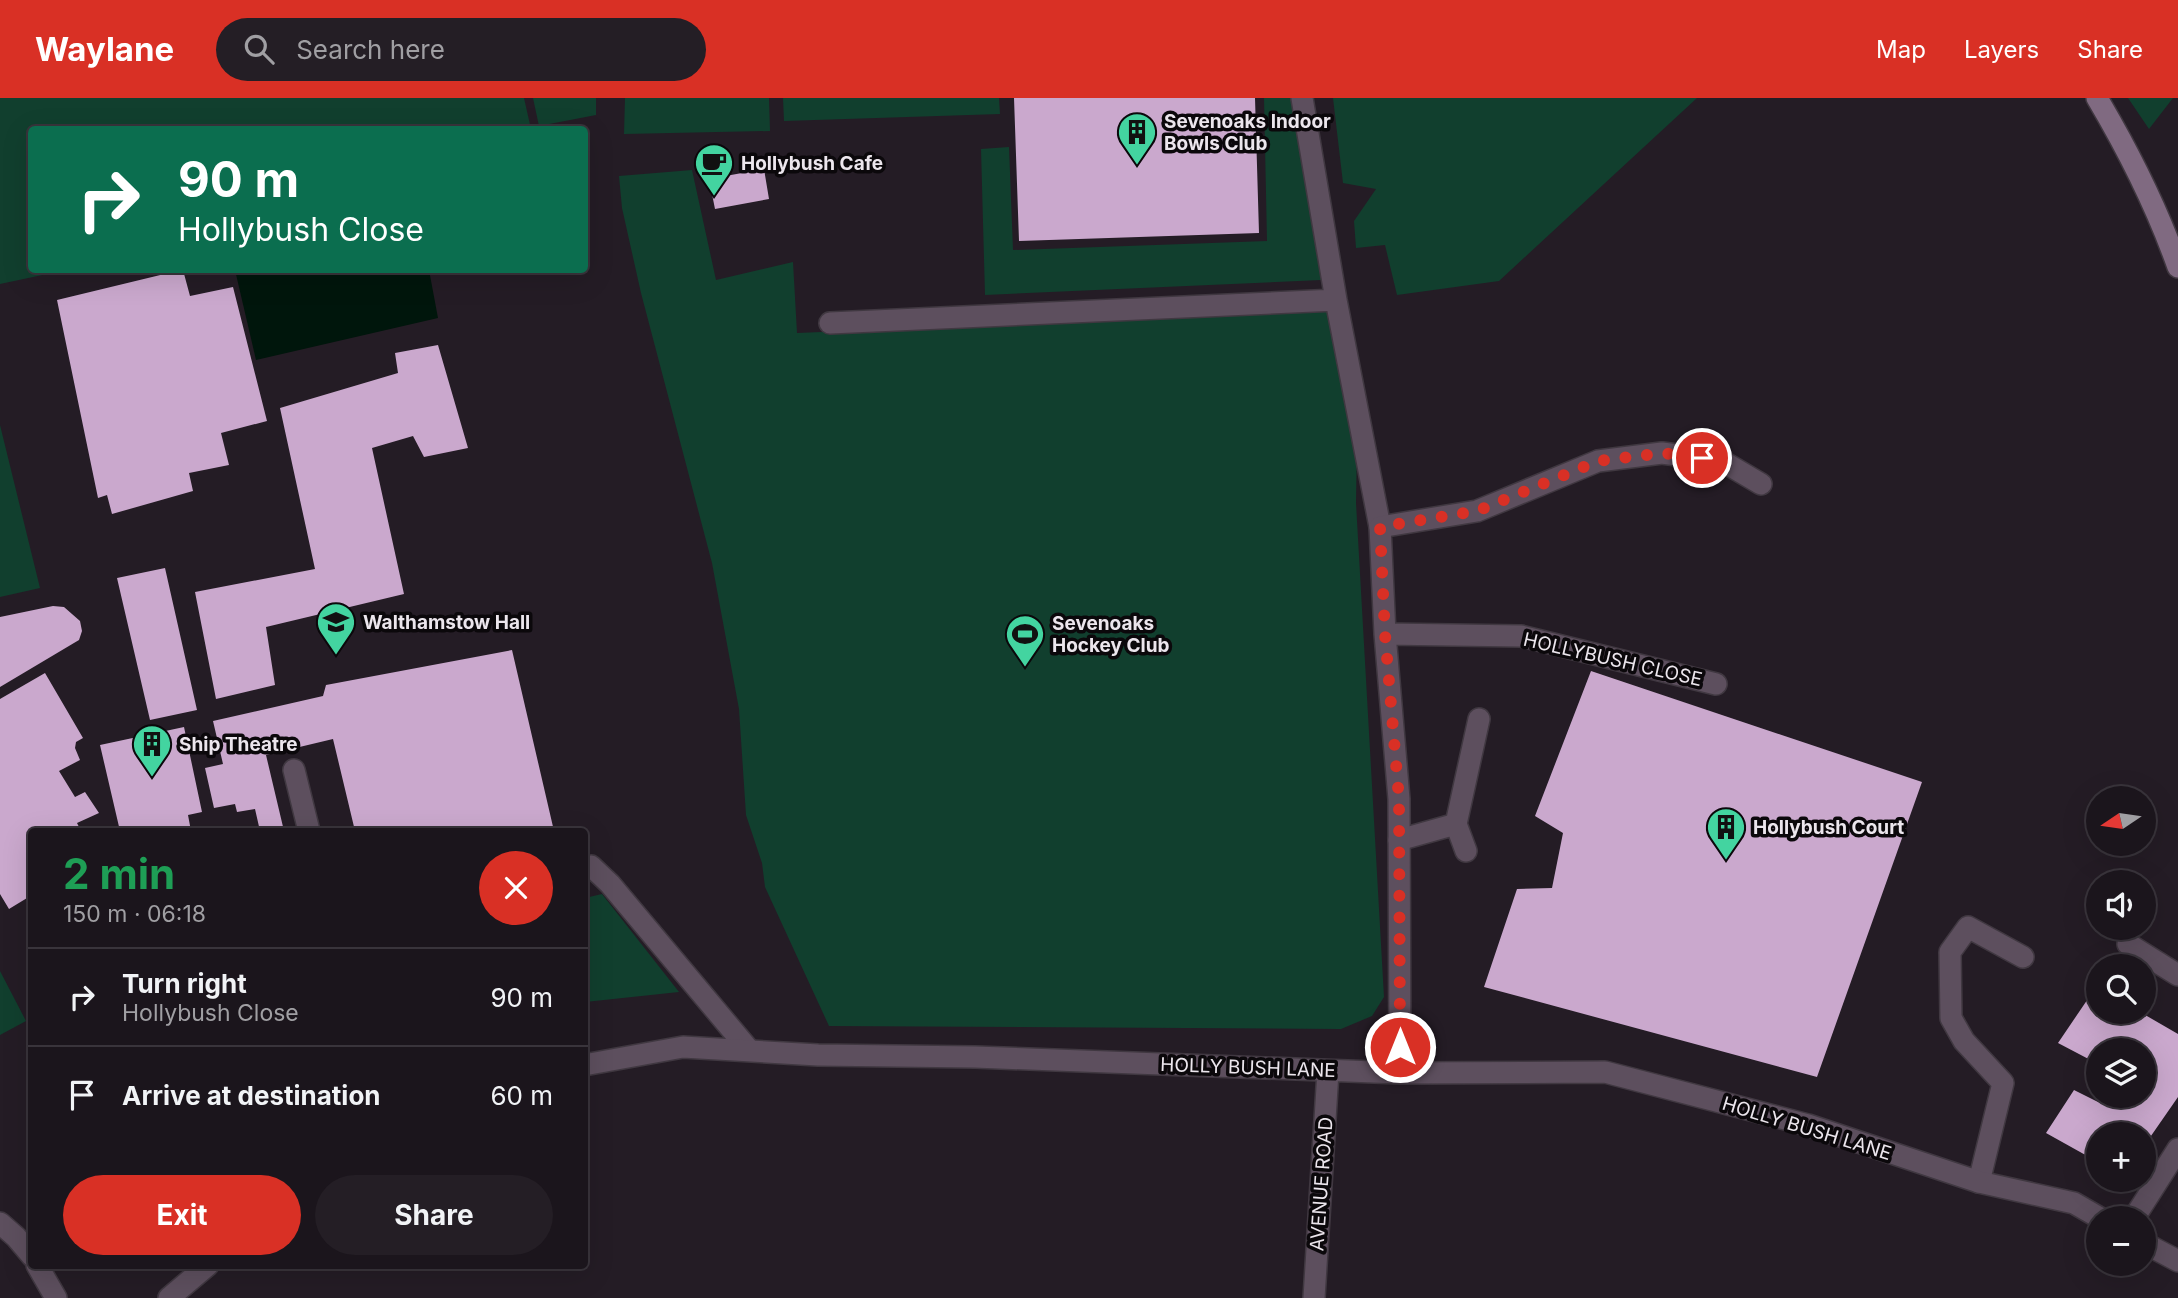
<!DOCTYPE html>
<html lang="en">
<head>
<meta charset="utf-8">
<style>
	:root { --surface:#1b151c; --page:#241e25; --text:#f1f3f6; --muted:#a09fa3; --line:#39343b; --accent:#d93025 }
	body { margin:0; font-family:Inter,sans-serif; background:var(--page); color:var(--text); height:100vh; display:flex; flex-direction:column; font-size:26px; white-space:nowrap }
	* { box-sizing:border-box; margin:0 }
	p { font-size:23px; color:var(--muted) }
	.icon { flex:none; width:38px; height:38px; fill:none; stroke:currentColor; stroke-width:2; stroke-linecap:round; stroke-linejoin:round }
	.map { position:relative; flex:1; overflow:hidden }
	.drawer { position:absolute; left:28px; top:730px; width:560px; height:441px; display:flex; flex-direction:column; background:var(--surface); border-radius:7px; box-shadow:0 7px 28px #0002,0 0 0 2px var(--line) }
	.drawer>* { flex:none }
	.hud { position:absolute; left:28px; top:28px; width:560px; height:147px; border-radius:7px; box-shadow:0 7px 28px #0002,0 0 0 2px var(--line); background:#0b6e4f; color:#fff; overflow:hidden }
	.needle { width:46px; rotate:257deg }
	.fabs { position:absolute; left:2086px; top:688px; display:grid; gap:14px }
	.fabs a { display:grid; place-items:center; width:70px; height:70px; border-radius:50%; background:var(--surface); box-shadow:0 7px 28px #0002,0 0 0 2px var(--line); font-size:35px }
	.pin { position:absolute; display:grid; place-items:center; width:60px; height:60px; color:#fff; margin:-30px; border:4px solid #fff; border-radius:50%; box-shadow:0 2px 7px #0007 }
	.me { position:absolute; width:77px; margin:-38px; rotate:0deg; stroke-linejoin:round; filter:drop-shadow(0 0 5px #0008) }
	.turn { display:flex; align-items:center; gap:24px; height:147px; padding:0 35px; font-size:32px }
	.turn .icon { width:91px; height:91px; stroke-width:2.5 }
	.turn b { display:block; font-size:49px; line-height:60px }
	.round { display:grid; place-items:center; flex:none; width:74px; height:74px; border-radius:37px; background:var(--page) }
	.summary { display:flex; align-items:center; justify-content:space-between; height:119px; padding:0 35px }
	h1 { font-size:42px; font-weight:700; line-height:52px; color:#1e9e55 }
	.action { display:flex; gap:14px; margin-top:auto; padding:14px 35px }
	.action a { flex:1; height:80px; border-radius:42px; background:var(--accent); color:#fff; font-size:28px; font-weight:700; line-height:80px; text-align:center }
	.action a+a { background:var(--page); color:var(--text) }
	ul { padding:0; list-style:none }
	li { display:flex; align-items:center; gap:21px; height:98px; padding:0 35px; border-top:2px solid var(--line) }
	li div { flex:1 }
	li b { display:block; font-size:26px }
	li em { font-style:normal }
	header { display:flex; align-items:center; gap:42px; box-sizing:border-box; height:98px; padding:0 35px; background:var(--accent); color:#fff }
	header strong { font-size:33px }
	nav { display:flex; gap:38px; margin-inline-start:auto; font-size:24px }
	.search { width:490px; height:63px; background:var(--page); display:flex; align-items:center; gap:18px; box-sizing:border-box; padding:0 24px; border-radius:38px; color:var(--muted); font-size:26px }
	.map>svg:first-child { display:block }
	.green { fill:#113f2e }
	.water { fill:#00160c }
	.building { fill:#caa8cd }
	.lines { fill:none; stroke-linecap:round; stroke-linejoin:round }
	.service-casing { stroke:#403841; stroke-width:24 }
	.minor-casing { stroke:#403841; stroke-width:24 }
	.secondary-casing { stroke:#403841; stroke-width:24 }
	.service { stroke:#5d4f5e; stroke-width:21 }
	.minor { stroke:#5d4f5e; stroke-width:21 }
	.secondary { stroke:#806a81; stroke-width:21 }
	.route { stroke:#d93025; stroke-width:12; stroke-dasharray:0 21.6 }
	.labels { text-anchor:middle; stroke-width:7; stroke-linejoin:round; paint-order:stroke }
	.poi-label { font-size:19px; font-weight:bold; fill:#ece6ed; stroke:#0b080b; text-anchor:start }
	.street-label { font-size:19px; fill:#ece6ed; stroke:#0b080b }
</style>
</head>
<body>
<header>
<strong>Waylane</strong>
<div class="search"><svg class="icon" aria-label="search" viewBox="0 0 24 24"><circle cx="10" cy="10" r="6"/><path d="M15 15l6 6"/></svg>Search here</div>
<nav><a>Map</a><a>Layers</a><a>Share</a></nav>
</header>
<div class="map">
<svg width="2178" height="1200" viewBox="0 0 2178 1200">
	<rect width="100%" height="100%" fill="#241c25"/>
	<path class="green" d="M 0,0 L 524,0 L 531,31 L 32,32 L 32,172 L 66,172 L 0,186 Z
		M 533,0 L 596,0 L 596,17 L 539,28 Z
		M 625,0 L 769,0 L 770,33 L 624,36 Z
		M 783,0 L 999,0 L 1000,16 L 784,23 Z
		M 1264,0 L 1291,0 L 1321,182 L 985,197 L 981,51 L 1009,49 L 1013,152 L 1267,143 Z
		M 1333,0 L 1697,0 L 1499,183 L 1397,197 L 1385,147 L 1356,150 L 1354,123 L 1376,91 L 1343,85 Z
		M 2128,0 L 2173,0 L 2149,31 Z
		M 692,72 L 716,182 L 793,164 L 797,235 L 1330,213 L 1357,343 L 1356,405 L 1384,899 L 1372,918 L 1341,931 L 829,928 L 765,789 L 762,765 L 746,717 L 739,611 L 712,465 L 641,195 L 622,110 L 619,78 Z
		M 0,327 L 40,490 L 0,499 Z
		M 602,796 L 679,894 L 585,904 L 585,800 Z
		M 0,873 L 26,923 L 0,937 Z"/>
	<path class="water" d="M 235,172 L 429,172 L 438,220 L 256,262 Z"/>
	<path class="building" d="M 1014,0 L 1255,0 L 1259,135 L 1019,143 Z
		M 764,71 L 769,101 L 715,111 L 709,81 Z
		M 181,172 L 183,172 L 190,198 L 233,189 L 267,323 L 221,335 L 229,367 L 189,375 L 193,393 L 112,416 L 107,397 L 98,400 L 57,202 Z
		M 438,247 L 468,350 L 424,359 L 413,338 L 372,350 L 404,496 L 266,529 L 275,587 L 216,601 L 195,494 L 315,471 L 280,310 L 398,275 L 395,255 Z
		M 165,470 L 197,612 L 150,622 L 117,480 Z
		M 53,508 L 64,509 L 80,523 L 82,533 L 79,542 L 0,589 L 0,519 Z
		M 512,552 L 554,733 L 355,733 L 333,641 L 266,657 L 284,733 L 260,733 L 255,711 L 237,714 L 235,706 L 214,710 L 205,670 L 223,666 L 213,623 L 323,598 L 326,587 Z
		M 1591,573 L 1922,684 L 1817,979 L 1484,889 L 1517,791 L 1552,790 L 1563,735 L 1535,718 Z
		M 45,575 L 83,640 L 76,644 L 75,650 L 80,662 L 59,673 L 75,699 L 85,694 L 99,715 L 77,725 L 81,733 L 32,733 L 32,797 L 9,811 L 0,796 L 0,601 Z
		M 184,629 L 202,714 L 188,717 L 191,733 L 135,733 L 135,731 L 120,733 L 100,647 Z
		M 2098,886 L 2098,914 L 2140,914 L 2178,936 L 2178,999 L 2144,1048 L 2144,1036 L 2098,1036 L 2098,1064 L 2046,1035 L 2074,992 L 2102,1006 L 2108,998 L 2144,998 L 2144,952 L 2098,952 L 2098,966 L 2058,945 Z"/>
	<g class="lines">
		<g class="service-casing">
			<path id="service" d="M 1302,0 L 1336,202 L 1380,429
				M 830,225 L 1336,202
				M 294,672 L 309,733
				M 1456,726 L 1466,753
				M 1399,742 L 1456,726 L 1479,621
				M 584,770 L 591,768 L 610,786 L 749,952
				M 1979,1084 L 2003,985 L 1964,943 L 1951,920 L 1950,854 L 1968,829 L 2023,859"/>
		</g>
		<g class="minor-casing">
			<path id="minor" d="M 1385,536 L 1521,538 L 1716,586
				M 2128,846 L 2178,877
				M 584,967 L 683,949 L 818,957 L 975,959 L 1400,975 L 1605,974 L 1808,1027 L 1979,1084 L 2074,1105 L 2100,1120
				M 1400,975 L 1399,701 L 1385,536 L 1380,429 L 1477,413 L 1598,363 L 1662,355 L 1722,363 L 1761,386
				M 2134,1120 L 2178,1051
				M 0,1125 L 16,1139 L 32,1158
				M 2144,1145 L 2178,1163
				M 37,1167 L 56,1200
				M 169,1200 L 208,1167
				M 1314,1200 L 1328,973"/>
		</g>
		<g class="secondary-casing">
			<path id="secondary" d="M 2097,0 C 2129,54 2157,110 2178,169"/>
		</g>
		<use href="#service" class="service"/>
		<use href="#minor" class="minor"/>
		<use href="#secondary" class="secondary"/>
	</g>
	<g class="lines">
		<path class="route" d="M 1400,949 L 1399,701 L 1385,536 L 1380,429 L 1477,413 L 1598,363 L 1662,355 L 1702,360"/>
	</g>
	<defs>
		<g id="building-pin" transform="scale(2.0125)"><path d="M0 17L-7.5 6A9.5 9.5 0 1 1 7.5 6Z" fill="#43d4a0" stroke="#0b080b"/><path d="M-4-6H4V6H1V3H-1V6H-4ZM-2.5-4.3h1.7v1.8h-1.7ZM.8-4.3h1.7v1.8H.8ZM-2.5-1h1.7V.8h-1.7ZM.8-1h1.7V.8H.8Z" fill="#111"/></g>
		<g id="cafe-pin" transform="scale(2.0125)"><path d="M0 17L-7.5 6A9.5 9.5 0 1 1 7.5 6Z" fill="#43d4a0" stroke="#0b080b"/><path d="M-5.5-4.5H6V0H3Q3 3.5 0 3.5H-2.5Q-5.5 3.5-5.5 0ZM3-3.2v2h1.7v-2ZM-6 4.5H4V6H-6Z" fill="#111"/></g>
		<g id="school-pin" transform="scale(2.0125)"><path d="M0 17L-7.5 6A9.5 9.5 0 1 1 7.5 6Z" fill="#43d4a0" stroke="#0b080b"/><path d="M0-5L7-2L0 1L-7-2ZM-4 1L0 2.5L4 1V4Q0 6-4 4Z" fill="#111"/></g>
		<g id="stadium-pin" transform="scale(2.0125)"><path d="M0 17L-7.5 6A9.5 9.5 0 1 1 7.5 6Z" fill="#43d4a0" stroke="#0b080b"/><path d="M0-5a6.5 5 0 1 0 0 10a6.5 5 0 1 0 0-10ZM-3.5-1.8h7v3.6h-7Z" fill="#111"/></g>
	</defs>
	<g fill-rule="evenodd">
		<use href="#building-pin" x="1137" y="34"/>
		<use href="#cafe-pin" x="714" y="65"/>
		<use href="#school-pin" x="336" y="524"/>
		<use href="#stadium-pin" x="1025" y="536"/>
		<use href="#building-pin" x="152" y="646"/>
		<use href="#building-pin" x="1726" y="729"/>
	</g>
	<g class="labels">
		<g class="poi-label">
			<text x="1164" y="30">Sevenoaks Indoor<tspan x="1164" dy="22">Bowls Club</tspan></text>
			<text x="741" y="72">Hollybush Cafe</text>
			<text x="363" y="531">Walthamstow Hall</text>
			<text x="1052" y="532">Sevenoaks<tspan x="1052" dy="22">Hockey Club</tspan></text>
			<text x="179" y="653">Ship Theatre</text>
			<text x="1753" y="736">Hollybush Court</text>
		</g>
		<g class="street-label">
			<text transform="translate(1613 561) rotate(13)" y="7">HOLLYBUSH CLOSE</text>
			<text transform="translate(1248 969) rotate(2)" y="7">HOLLY BUSH LANE</text>
			<text transform="translate(1807 1030) rotate(17)" y="7">HOLLY BUSH LANE</text>
			<text transform="translate(1321 1086) rotate(-86)" y="7">AVENUE ROAD</text>
		</g>
	</g>
</svg>
<div class="fabs">
<a><svg class="needle" viewBox="-14 -14 28 28"><path d="M0-13l5 13h-10z" fill="#e53935"/><path d="M0 13l5-13h-10z" fill="#a09fa3"/></svg></a>
<a><svg class="icon" aria-label="sound" viewBox="0 0 24 24"><path d="M4 9h4l5-4v14l-5-4H4zM17 9q2 3 0 6"/></svg></a>
<a><svg class="icon" aria-label="search" viewBox="0 0 24 24"><circle cx="10" cy="10" r="6"/><path d="M15 15l6 6"/></svg></a>
<a><svg class="icon" aria-label="layers" viewBox="0 0 24 24"><path d="M12 4l9 5-9 5-9-5zM3 14l9 5 9-5"/></svg></a>
<a>+</a>
<a>−</a>
</div>
<div class="pin" style="left:1702px;top:360px;background:#d93025"><svg class="icon" aria-label="arrive" viewBox="0 0 24 24"><path d="M6 21V4h12l-3 4 3 4H6"/></svg></div>
<svg class="me" style="left:1400px;top:949px" viewBox="-20 -20 40 40"><circle r="17" fill="#d93025" stroke="#fff" stroke-width="3"/><path d="M0-11L8 9 0 5-8 9z" fill="#fff"/></svg>
<div class="hud">
<div class="turn"><svg class="icon" aria-label="right" viewBox="0 0 24 24"><path d="M7 20v-9h11M14 6l5 5-5 5"/></svg><div><b>90 m</b>Hollybush Close</div></div>
</div>
<section class="drawer">
<div class="summary"><div><h1>2 min</h1><p>150 m · 06:18</p></div><a class="round" style="background:#d93025;color:#fff"><svg class="icon" aria-label="close" viewBox="0 0 24 24"><path d="M6 6l12 12M18 6L6 18"/></svg></a></div>
<ul>
<li><svg class="icon" aria-label="right" viewBox="0 0 24 24"><path d="M7 20v-9h11M14 6l5 5-5 5"/></svg><div><b>Turn right</b><p>Hollybush Close</p></div><em>90 m</em></li>
<li><svg class="icon" aria-label="arrive" viewBox="0 0 24 24"><path d="M6 21V4h12l-3 4 3 4H6"/></svg><div><b>Arrive at destination</b></div><em>60 m</em></li>
</ul>
<div class="action"><a>Exit</a><a>Share</a></div>
</section>
</div>
</body>
</html>
